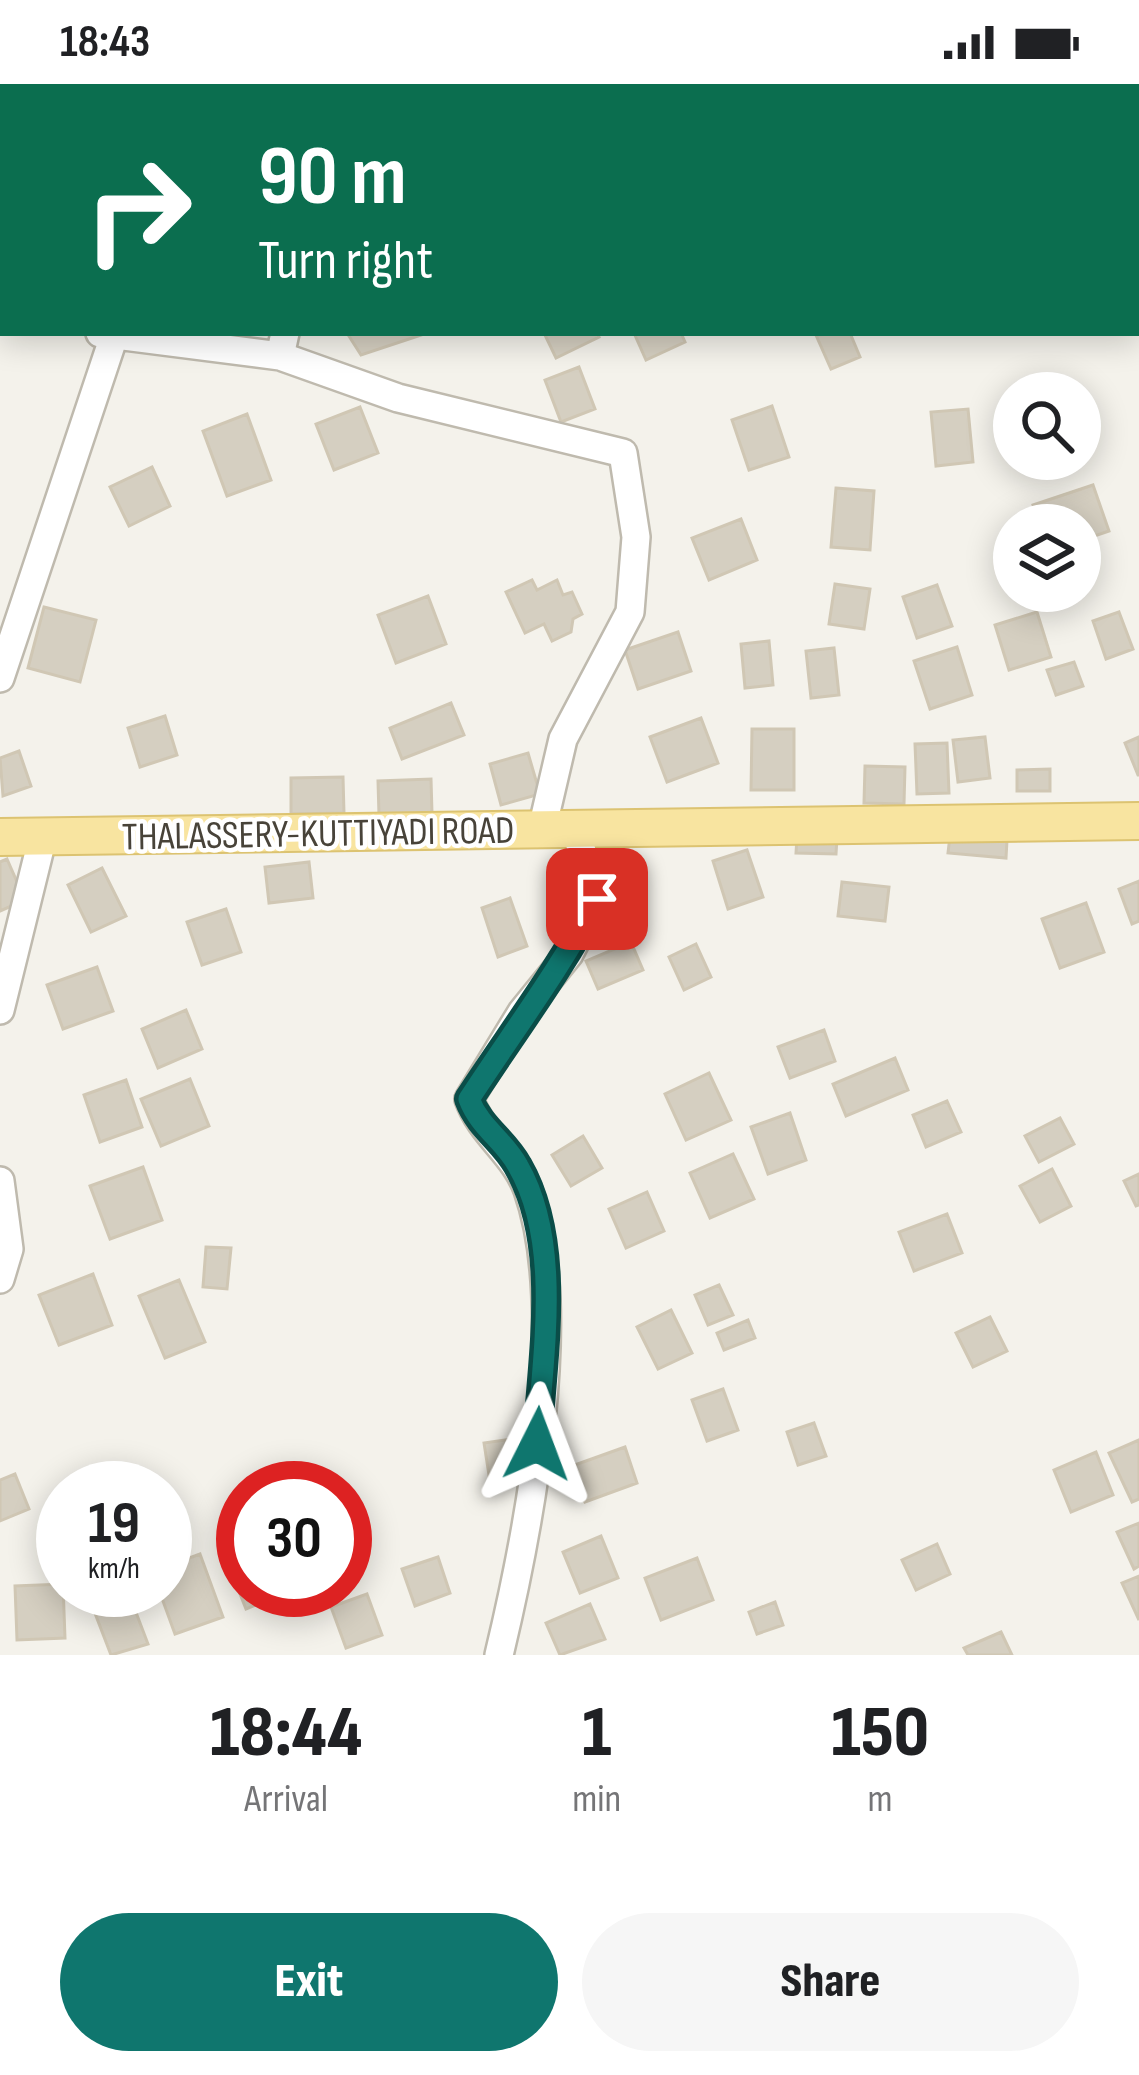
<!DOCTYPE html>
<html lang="en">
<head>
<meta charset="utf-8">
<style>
	:root { --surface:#fff; --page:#f6f6f6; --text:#202124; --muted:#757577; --accent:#0f766e }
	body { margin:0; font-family:"Sofia Sans Condensed",sans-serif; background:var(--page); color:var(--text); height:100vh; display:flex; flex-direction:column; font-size:45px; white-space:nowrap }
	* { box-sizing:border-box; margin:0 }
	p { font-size:39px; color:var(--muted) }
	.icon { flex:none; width:66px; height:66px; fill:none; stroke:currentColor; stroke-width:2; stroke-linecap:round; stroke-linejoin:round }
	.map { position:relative; height:1571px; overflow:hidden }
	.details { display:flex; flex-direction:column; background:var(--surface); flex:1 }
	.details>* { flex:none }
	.guide { position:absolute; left:0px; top:0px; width:1140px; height:252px; box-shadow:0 6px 30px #0003; background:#0b6e4f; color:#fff; overflow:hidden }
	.fabs { position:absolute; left:993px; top:288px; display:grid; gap:24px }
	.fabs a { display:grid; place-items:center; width:108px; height:108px; border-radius:50%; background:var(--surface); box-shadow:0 6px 30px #0003; font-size:60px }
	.speed { position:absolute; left:36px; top:1377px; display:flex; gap:24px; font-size:60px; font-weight:700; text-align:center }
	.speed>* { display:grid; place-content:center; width:156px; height:156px; border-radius:50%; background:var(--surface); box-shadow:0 6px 30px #0003; line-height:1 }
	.speed small { font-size:30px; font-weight:400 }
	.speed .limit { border:18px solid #d22; background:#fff; color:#111 }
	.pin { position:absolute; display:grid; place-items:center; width:102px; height:102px; color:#fff; margin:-51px; border-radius:24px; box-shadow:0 6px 18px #0006 }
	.me { position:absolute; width:132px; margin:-66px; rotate:3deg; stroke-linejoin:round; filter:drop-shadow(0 0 9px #0008) }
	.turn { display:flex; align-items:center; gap:42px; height:252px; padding:0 60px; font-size:54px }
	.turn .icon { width:156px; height:156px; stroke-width:2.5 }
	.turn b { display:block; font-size:84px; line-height:102px }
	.eta { display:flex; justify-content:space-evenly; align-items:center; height:204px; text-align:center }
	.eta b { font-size:72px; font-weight:800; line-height:84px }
	.button { display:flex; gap:24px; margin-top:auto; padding:24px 60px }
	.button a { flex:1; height:138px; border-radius:72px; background:var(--accent); color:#fff; font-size:48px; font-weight:800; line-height:138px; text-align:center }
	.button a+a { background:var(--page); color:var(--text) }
	.status { display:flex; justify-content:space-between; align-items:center; height:84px; padding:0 60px; background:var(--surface); direction:ltr }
	.status svg { height:33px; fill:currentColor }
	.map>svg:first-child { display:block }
	.building { fill:#d5cfc1; stroke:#d0c7b4; stroke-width:3 }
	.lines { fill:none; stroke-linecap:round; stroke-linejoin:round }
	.minor-casing { stroke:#bfbaae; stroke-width:32 }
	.major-casing { stroke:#dcc371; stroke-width:40 }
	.minor { stroke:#fff; stroke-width:27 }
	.major { stroke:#f8e4a0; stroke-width:36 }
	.route-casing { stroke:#0a4d48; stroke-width:30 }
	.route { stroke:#0f766e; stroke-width:21 }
	.labels { text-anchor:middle; stroke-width:9; stroke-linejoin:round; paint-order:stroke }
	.street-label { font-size:39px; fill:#484339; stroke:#fff }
</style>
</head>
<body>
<div class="status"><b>18:43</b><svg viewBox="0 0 49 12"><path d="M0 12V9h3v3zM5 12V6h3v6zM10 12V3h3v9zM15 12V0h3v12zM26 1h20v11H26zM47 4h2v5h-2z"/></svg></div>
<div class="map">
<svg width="1139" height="1571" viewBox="0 0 1139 1571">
	<rect width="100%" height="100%" fill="#f4f2eb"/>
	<path class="building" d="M 347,249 L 423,249 L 424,250 L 361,271 Z
		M 544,249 L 597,249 L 599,253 L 556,274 Z
		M 634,249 L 681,249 L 685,258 L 646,276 Z
		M 850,249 L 860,273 L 831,285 L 816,251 Z
		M 579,283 L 595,325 L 561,338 L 545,296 Z
		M 772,322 L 789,373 L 749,386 L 732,336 Z
		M 360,323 L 378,369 L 334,386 L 316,340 Z
		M 968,325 L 973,378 L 936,382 L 931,328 Z
		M 247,330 L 271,396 L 227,412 L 203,347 Z
		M 152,383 L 170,422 L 129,442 L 110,403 Z
		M 1093,401 L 1109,447 L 1080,457 L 1080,441 L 1040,441 L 1033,421 Z
		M 836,404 L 874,407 L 870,466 L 831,463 Z
		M 741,435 L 757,476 L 709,496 L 692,454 Z
		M 532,496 L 537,506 L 557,496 L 563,511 L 572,508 L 582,530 L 573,535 L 571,548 L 552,557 L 544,540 L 525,549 L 506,508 Z
		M 835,500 L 870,505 L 864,545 L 829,540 Z
		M 937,501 L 952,542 L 917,554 L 903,513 Z
		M 428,512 L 446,560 L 396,579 L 378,531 Z
		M 44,523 L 96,536 L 80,598 L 28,584 Z
		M 1037,528 L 1051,573 L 1009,586 L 995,541 Z
		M 1119,528 L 1133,565 L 1106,575 L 1093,537 Z
		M 678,548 L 691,587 L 638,605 L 625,566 Z
		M 769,557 L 773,601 L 745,604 L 741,560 Z
		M 957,563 L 972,611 L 930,625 L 914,577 Z
		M 834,564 L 839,611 L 811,614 L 806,567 Z
		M 1074,578 L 1083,602 L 1056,611 L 1047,586 Z
		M 451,619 L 464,651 L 402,675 L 390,644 Z
		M 165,632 L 177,671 L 140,683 L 128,644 Z
		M 701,634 L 718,679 L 667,698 L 650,653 Z
		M 752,645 L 794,645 L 794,706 L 751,706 Z
		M 985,653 L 990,694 L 958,698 L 953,656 Z
		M 1139,653 L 1139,691 L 1138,691 L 1125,659 Z
		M 947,659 L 949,709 L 917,710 L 915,660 Z
		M 19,667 L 31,702 L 3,712 L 0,674 Z
		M 528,669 L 540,710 L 501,721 L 490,680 Z
		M 865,682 L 905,683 L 904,720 L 864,719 Z
		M 1050,685 L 1050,707 L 1017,707 L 1017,686 Z
		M 343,693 L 344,729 L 291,730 L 291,694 Z
		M 431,695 L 432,729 L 379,731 L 378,697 Z
		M 950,752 L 1007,756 L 1006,774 L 948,769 Z
		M 797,753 L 837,754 L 836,770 L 796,769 Z
		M 747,766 L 763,813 L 728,825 L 713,777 Z
		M 7,775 L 25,816 L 0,827 L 0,778 Z
		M 309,778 L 313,814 L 269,819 L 265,783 Z
		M 102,784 L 126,832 L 91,848 L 68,801 Z
		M 1139,797 L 1139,837 L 1132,840 L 1119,805 Z
		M 842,798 L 889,803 L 885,837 L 838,832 Z
		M 510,814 L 527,862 L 498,873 L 482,824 Z
		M 1086,819 L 1104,868 L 1060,884 L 1042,835 Z
		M 226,825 L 241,868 L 202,881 L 187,838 Z
		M 631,858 L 643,886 L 598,905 L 586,877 Z
		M 696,860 L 711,893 L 684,906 L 669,873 Z
		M 97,883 L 113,927 L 63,945 L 47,901 Z
		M 186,926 L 202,965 L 158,984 L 142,945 Z
		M 824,946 L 835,977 L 790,994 L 778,963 Z
		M 895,974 L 908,1006 L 846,1032 L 833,1000 Z
		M 709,989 L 731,1036 L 686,1056 L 665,1010 Z
		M 190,995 L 209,1042 L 161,1062 L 141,1015 Z
		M 126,996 L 142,1043 L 100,1058 L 84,1011 Z
		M 947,1017 L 961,1048 L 926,1063 L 913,1031 Z
		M 790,1029 L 806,1076 L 768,1090 L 751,1043 Z
		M 1060,1034 L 1074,1060 L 1039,1078 L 1025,1052 Z
		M 583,1052 L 602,1084 L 571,1102 L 552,1071 Z
		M 733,1070 L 754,1115 L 710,1134 L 690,1089 Z
		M 143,1083 L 162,1136 L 110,1155 L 90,1102 Z
		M 1052,1085 L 1071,1122 L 1040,1138 L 1020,1102 Z
		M 1139,1090 L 1139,1121 L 1136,1122 L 1124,1097 Z
		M 647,1108 L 664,1147 L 626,1164 L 609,1125 Z
		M 947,1130 L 962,1169 L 914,1187 L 899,1148 Z
		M 206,1163 L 231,1164 L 227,1205 L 203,1203 Z
		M 93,1190 L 112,1241 L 59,1261 L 39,1211 Z
		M 179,1196 L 205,1258 L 165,1274 L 139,1212 Z
		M 719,1201 L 733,1231 L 708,1241 L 695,1211 Z
		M 671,1226 L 692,1269 L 658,1285 L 637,1243 Z
		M 990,1233 L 1007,1267 L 973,1283 L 956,1249 Z
		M 748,1236 L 755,1254 L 724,1266 L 717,1249 Z
		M 723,1305 L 738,1346 L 707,1357 L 692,1316 Z
		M 814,1339 L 826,1372 L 798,1381 L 787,1348 Z
		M 512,1355 L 520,1399 L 491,1404 L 484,1359 Z
		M 1139,1356 L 1139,1415 L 1132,1418 L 1109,1369 Z
		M 625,1363 L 637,1399 L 585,1418 L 572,1382 Z
		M 1096,1368 L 1113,1411 L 1071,1428 L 1054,1386 Z
		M 15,1390 L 29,1425 L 0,1437 L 0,1396 Z
		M 1139,1439 L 1139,1482 L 1134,1485 L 1117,1448 Z
		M 601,1452 L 618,1494 L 580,1509 L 563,1468 Z
		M 937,1460 L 950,1490 L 916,1506 L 902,1476 Z
		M 200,1470 L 223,1533 L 175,1550 L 159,1506 L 165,1506 L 165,1483 Z
		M 438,1473 L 450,1509 L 415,1522 L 402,1485 Z
		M 697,1474 L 713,1516 L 661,1536 L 645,1494 Z
		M 243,1482 L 243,1506 L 283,1510 L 246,1525 L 231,1487 Z
		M 1139,1492 L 1139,1536 L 1122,1499 Z
		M 63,1500 L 65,1554 L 17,1556 L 15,1502 Z
		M 129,1510 L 148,1560 L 111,1571 L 93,1524 Z
		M 367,1510 L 382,1551 L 346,1564 L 331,1523 Z
		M 775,1518 L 783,1541 L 757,1550 L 749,1528 Z
		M 590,1520 L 605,1555 L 560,1571 L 546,1539 Z
		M 1001,1548 L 1012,1571 L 968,1571 L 964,1564 Z"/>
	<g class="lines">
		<g class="minor-casing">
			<path id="minor" d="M 331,3 L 331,0
				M 0,138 L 3,140
				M 0,207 L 3,209
				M 100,249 L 280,272 L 285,249
				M 280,272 L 398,314 L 623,369 L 636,453 L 630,528 L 563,655 L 542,745
				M 0,594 L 114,252
				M 0,926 L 43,752
				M 0,1097 L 9,1165 L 0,1195
				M 499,1571 C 529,1446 571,1229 528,1106 C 515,1070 482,1051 469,1015 L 522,928 L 569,870 L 597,815 L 575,745"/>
		</g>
		<g class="major-casing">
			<path id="major" d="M 0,753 L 1139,737"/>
		</g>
		<use href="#minor" class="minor"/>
		<use href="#major" class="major"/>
	</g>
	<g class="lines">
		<g class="route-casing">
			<path id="route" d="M 537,1360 C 542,1274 563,1160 518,1082 C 504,1056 480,1044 469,1015 C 512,949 561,884 597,815"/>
		</g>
		<use href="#route" class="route"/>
	</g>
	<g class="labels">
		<g class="street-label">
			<text transform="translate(318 748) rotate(-1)" y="14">THALASSERY-KUTTIYADI ROAD</text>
		</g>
	</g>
</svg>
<div class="fabs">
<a><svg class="icon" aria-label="search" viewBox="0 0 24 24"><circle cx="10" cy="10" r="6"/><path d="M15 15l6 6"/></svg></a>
<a><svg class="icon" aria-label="layers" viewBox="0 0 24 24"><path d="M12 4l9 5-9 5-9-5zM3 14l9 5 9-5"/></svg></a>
</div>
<div class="speed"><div>19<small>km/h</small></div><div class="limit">30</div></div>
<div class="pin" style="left:597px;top:815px;background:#d93025"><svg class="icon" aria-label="arrive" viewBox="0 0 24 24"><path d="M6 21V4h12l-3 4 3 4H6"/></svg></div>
<svg class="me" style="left:537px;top:1360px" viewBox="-20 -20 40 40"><path d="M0-17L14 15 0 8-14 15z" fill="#0f766e" stroke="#fff" stroke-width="4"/></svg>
<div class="guide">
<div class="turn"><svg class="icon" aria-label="right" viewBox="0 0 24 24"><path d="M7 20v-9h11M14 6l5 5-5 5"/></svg><div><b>90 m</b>Turn right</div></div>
</div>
</div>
<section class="details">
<div class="eta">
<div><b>18:44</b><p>Arrival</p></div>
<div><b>1</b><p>min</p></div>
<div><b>150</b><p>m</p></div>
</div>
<div class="button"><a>Exit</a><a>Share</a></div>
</section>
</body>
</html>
